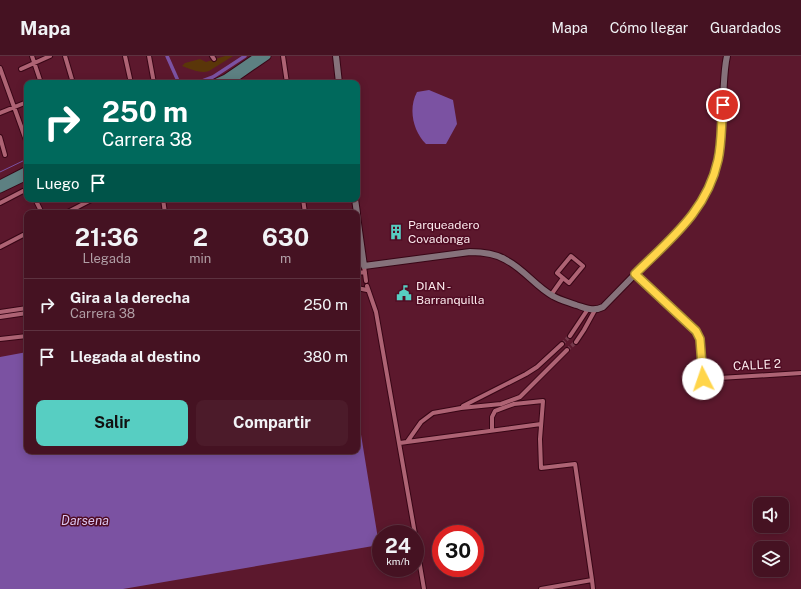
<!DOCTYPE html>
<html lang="es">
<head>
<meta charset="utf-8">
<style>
	:root { --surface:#451222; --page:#4c1b2a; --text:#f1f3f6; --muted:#b09ea5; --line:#5d3240; --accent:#57cec2 }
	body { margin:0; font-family:"Public Sans",sans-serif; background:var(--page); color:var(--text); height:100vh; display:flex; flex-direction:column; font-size:15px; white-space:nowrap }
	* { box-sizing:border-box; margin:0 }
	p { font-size:13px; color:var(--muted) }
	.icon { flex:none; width:22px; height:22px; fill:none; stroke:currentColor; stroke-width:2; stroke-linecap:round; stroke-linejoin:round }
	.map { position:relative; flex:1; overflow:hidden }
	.side { position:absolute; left:24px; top:154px; width:336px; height:244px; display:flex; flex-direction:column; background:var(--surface); border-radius:8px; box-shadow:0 2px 10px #0003,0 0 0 1px var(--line) }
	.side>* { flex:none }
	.top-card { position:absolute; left:24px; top:24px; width:336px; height:122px; border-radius:8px; box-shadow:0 2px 10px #0003,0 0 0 1px var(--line); background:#00695c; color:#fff; overflow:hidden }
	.controls { position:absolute; left:753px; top:441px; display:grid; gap:8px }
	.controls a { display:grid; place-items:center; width:36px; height:36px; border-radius:8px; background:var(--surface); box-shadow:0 2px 10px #0003,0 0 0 1px var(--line); font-size:20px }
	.speed { position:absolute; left:372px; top:469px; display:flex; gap:8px; font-size:20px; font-weight:700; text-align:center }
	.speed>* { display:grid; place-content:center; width:52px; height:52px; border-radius:50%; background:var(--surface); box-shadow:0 2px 10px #0003,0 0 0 1px var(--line); line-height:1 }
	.speed small { font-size:10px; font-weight:400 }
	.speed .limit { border:6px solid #d22; background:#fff; color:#111 }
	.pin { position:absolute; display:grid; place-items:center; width:34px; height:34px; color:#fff; margin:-17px; border:2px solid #fff; border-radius:50%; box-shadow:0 1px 4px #0007 }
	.me { position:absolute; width:44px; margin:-22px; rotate:356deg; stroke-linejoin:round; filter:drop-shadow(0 0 3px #0008) }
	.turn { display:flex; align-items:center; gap:14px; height:84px; padding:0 12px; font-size:18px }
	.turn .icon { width:52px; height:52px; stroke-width:2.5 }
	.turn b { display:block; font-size:28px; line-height:34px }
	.then { display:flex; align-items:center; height:38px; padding:0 12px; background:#0003; gap:8px; font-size:15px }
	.eta { display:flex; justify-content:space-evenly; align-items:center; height:68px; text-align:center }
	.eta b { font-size:24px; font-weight:700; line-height:28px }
	.button { display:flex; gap:8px; margin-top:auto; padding:8px 12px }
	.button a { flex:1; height:46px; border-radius:8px; background:var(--accent); color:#111; font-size:16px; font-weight:700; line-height:46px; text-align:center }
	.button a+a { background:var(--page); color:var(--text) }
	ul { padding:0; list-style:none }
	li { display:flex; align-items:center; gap:12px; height:52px; padding:0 12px; border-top:1px solid var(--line) }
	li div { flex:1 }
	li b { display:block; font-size:15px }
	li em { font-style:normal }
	header { display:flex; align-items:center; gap:24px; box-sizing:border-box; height:56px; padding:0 20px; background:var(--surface); border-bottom:1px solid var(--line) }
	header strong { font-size:19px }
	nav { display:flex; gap:22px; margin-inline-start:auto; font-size:14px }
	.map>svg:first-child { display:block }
	.green { fill:#5a3609 }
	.water { fill:#7b52a2 }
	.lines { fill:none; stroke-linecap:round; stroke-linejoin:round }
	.stream { stroke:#7b52a2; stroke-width:1 }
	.canal { stroke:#7b52a2; stroke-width:3.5 }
	.street-tunnel { stroke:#74384a; stroke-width:4; stroke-dasharray:4 2; stroke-linecap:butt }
	.street-casing { stroke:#380616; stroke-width:6 }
	.secondary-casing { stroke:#380616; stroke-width:8 }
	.primary-casing { stroke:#380616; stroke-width:9 }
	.street { stroke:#ae6374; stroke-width:4 }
	.secondary { stroke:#86727b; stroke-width:6 }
	.primary { stroke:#5d8082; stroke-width:7 }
	.route-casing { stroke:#a68a30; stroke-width:10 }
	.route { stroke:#ffd54a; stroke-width:7 }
	.labels { text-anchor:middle; stroke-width:3; stroke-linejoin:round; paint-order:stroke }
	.poi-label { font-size:12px; fill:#fceaed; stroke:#500c23; text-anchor:start }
	.street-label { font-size:12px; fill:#fceaed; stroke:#500c23 }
	.water-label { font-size:13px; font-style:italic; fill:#dbc6f2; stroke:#500c23 }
</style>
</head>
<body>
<header>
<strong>Mapa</strong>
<nav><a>Mapa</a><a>Cómo llegar</a><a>Guardados</a></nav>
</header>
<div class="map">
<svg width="801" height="533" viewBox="0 0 801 533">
	<rect width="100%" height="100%" fill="#5c182d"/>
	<path class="green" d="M 225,0 L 233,0 L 209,15 C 200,18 191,13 182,10 L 185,7 L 200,3 L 206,6 Z"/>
	<path class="water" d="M 429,34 L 453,44 L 457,68 L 446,88 L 426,88 C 413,75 408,53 417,36 Z
		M 27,296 L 27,395 L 357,395 L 357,354 L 379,489 L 123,533 L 0,533 L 0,301 Z"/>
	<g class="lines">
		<path class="stream" d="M 98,24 L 100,27
			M 0,116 L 27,103"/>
		<path class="canal" d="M 167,0 L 179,27
			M 197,27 L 213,21 L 245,0"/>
		<path class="street-tunnel" d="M 562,288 L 570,280
			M 567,294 L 576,286"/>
		<g class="street-casing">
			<path id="street" d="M 32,0 L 41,27
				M 65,0 L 73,27
				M 125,0 L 131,27
				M 149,0 L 154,27
				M 212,0 L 214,3
				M 283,0 L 287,27
				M 0,12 L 27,87
				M 21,13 L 50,0
				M 0,57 L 27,46
				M 0,81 L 5,99
				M 35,143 L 42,157
				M 163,143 L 165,157
				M 303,143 L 305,157
				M 0,147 L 27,133
				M 66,157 L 93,143
				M 0,191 L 27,177
				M 571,200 L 583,210 L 569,227 L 557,217 Z
				M 357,206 L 363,205
				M 364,210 L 366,225
				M 357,217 L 365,216
				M 635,218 L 696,275 L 700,283 L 703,323 L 801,317
				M 367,230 L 376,256 L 415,478
				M 357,232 L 367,234
				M 551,239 L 563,222
				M 0,256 L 27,252
				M 0,261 L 27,257
				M 570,280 L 588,253
				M 0,283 L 27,280
				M 576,286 L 584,274 L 595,254
				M 463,350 L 526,318 L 537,311 L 562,288
				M 492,374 L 492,361 L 495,355 L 514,348 L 543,345 L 540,383 L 541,412 L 575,408 L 592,524 L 541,533
				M 407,386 L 541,368
				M 400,387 L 407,386 L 421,366 L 433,357 L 461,352 L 501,348 L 520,341 L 567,294
				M 415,480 L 424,533
				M 592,524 L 593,533"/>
		</g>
		<g class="secondary-casing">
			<path id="secondary" d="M 336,0 L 339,27
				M 355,143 L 357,157
				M 357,160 L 364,210 L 470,196 C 483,196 495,197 506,204 C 524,213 536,231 553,240 C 560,244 568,246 576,249 C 586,252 593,256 603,251 L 689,163 C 697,153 705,142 710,130 C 721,102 721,72 723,42 C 724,29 724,13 727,0"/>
		</g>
		<g class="primary-casing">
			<path id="primary" d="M 215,27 L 226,22 L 258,0
				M 225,27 L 238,20 L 267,0
				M 0,128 L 27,114
				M 0,133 L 27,120"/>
		</g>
		<use href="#street" class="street"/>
		<use href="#secondary" class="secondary"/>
		<use href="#primary" class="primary"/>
	</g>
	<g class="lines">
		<g class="route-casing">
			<path id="route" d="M 703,323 L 700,283 L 696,275 L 635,218 C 670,183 707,155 718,104 C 722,86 721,67 723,49"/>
		</g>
		<use href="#route" class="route"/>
	</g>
	<defs>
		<g id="building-bare" transform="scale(1.2)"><path d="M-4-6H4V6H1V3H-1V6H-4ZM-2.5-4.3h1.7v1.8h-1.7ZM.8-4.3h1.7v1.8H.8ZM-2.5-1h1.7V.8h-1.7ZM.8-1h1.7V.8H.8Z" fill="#57cec2" stroke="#500c23" stroke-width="2.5" paint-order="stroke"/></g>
		<g id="civic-bare" transform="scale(1.2)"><path d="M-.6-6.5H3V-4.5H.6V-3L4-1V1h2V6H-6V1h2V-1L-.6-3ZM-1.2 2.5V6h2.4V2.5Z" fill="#57cec2" stroke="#500c23" stroke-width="2.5" paint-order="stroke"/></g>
	</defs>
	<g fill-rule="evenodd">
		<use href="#building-bare" x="396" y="176"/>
		<use href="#civic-bare" x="404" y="237"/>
	</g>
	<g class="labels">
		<g class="poi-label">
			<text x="408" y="173">Parqueadero<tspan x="408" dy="14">Covadonga</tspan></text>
			<text x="416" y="234">DIAN -<tspan x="416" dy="14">Barranquilla</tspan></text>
		</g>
		<g class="street-label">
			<text transform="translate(757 309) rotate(-3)" y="4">CALLE 2</text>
		</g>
		<g class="water-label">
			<text x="85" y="469">Darsena</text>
		</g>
	</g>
</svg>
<div class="controls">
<a><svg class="icon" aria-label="sound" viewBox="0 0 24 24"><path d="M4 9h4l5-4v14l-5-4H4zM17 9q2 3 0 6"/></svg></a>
<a><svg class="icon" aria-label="layers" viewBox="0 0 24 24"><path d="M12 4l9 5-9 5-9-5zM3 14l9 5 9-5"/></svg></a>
</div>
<div class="speed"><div>24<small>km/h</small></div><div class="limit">30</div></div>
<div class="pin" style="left:723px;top:49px;background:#d93025"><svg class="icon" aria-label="arrive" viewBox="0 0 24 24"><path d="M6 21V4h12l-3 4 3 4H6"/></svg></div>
<svg class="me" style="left:703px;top:323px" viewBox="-20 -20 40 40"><circle r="19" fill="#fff"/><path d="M0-13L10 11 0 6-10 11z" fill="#ffd54a"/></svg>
<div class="top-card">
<div class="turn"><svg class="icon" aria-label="right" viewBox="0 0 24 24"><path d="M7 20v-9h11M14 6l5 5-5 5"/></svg><div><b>250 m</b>Carrera 38</div></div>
<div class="then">Luego<svg class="icon" aria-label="arrive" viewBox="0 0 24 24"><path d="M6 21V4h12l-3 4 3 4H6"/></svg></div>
</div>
<section class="side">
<div class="eta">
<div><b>21:36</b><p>Llegada</p></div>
<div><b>2</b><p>min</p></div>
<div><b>630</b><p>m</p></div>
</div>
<ul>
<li><svg class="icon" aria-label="right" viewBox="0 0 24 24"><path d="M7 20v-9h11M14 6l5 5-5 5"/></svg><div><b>Gira a la derecha</b><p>Carrera 38</p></div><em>250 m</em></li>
<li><svg class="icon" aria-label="arrive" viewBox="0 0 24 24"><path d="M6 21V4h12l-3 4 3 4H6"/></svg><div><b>Llegada al destino</b></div><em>380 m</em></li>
</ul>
<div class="button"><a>Salir</a><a>Compartir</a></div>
</section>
</div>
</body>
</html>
